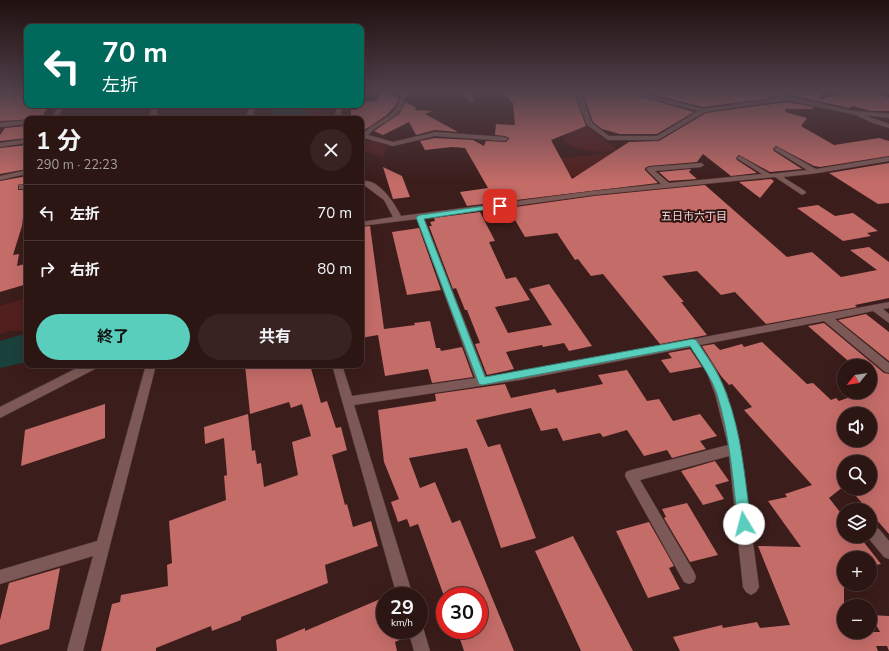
<!DOCTYPE html>
<html lang="ja">
<head>
<meta charset="utf-8">
<style>
	:root { --surface:#2c1614; --page:#382322; --text:#f1f3f6; --muted:#a69fa0; --line:#483534; --accent:#5acebd }
	body { margin:0; font-family:"Nunito Sans","Noto Sans JP",sans-serif; background:var(--page); color:var(--text); height:100vh; display:flex; flex-direction:column; font-size:15px; white-space:nowrap }
	* { box-sizing:border-box; margin:0 }
	p { font-size:13px; color:var(--muted) }
	.icon { flex:none; width:22px; height:22px; fill:none; stroke:currentColor; stroke-width:2; stroke-linecap:round; stroke-linejoin:round }
	.map { position:relative; flex:1; overflow:hidden }
	.drawer { position:absolute; left:24px; top:116px; width:340px; height:252px; display:flex; flex-direction:column; background:var(--surface); border-radius:8px; box-shadow:0 4px 16px #0002,0 0 0 1px var(--line) }
	.drawer>* { flex:none }
	.banner { position:absolute; left:24px; top:24px; width:340px; height:84px; border-radius:8px; box-shadow:0 4px 16px #0002,0 0 0 1px var(--line); background:#00695c; color:#fff; overflow:hidden }
	.needle { width:26px; rotate:240deg }
	.controls { position:absolute; left:837px; top:359px; display:grid; gap:8px }
	.controls a { display:grid; place-items:center; width:40px; height:40px; border-radius:50%; background:var(--surface); box-shadow:0 4px 16px #0002,0 0 0 1px var(--line); font-size:20px }
	.speed { position:absolute; left:376px; top:587px; display:flex; gap:8px; font-size:20px; font-weight:700; text-align:center }
	.speed>* { display:grid; place-content:center; width:52px; height:52px; border-radius:50%; background:var(--surface); box-shadow:0 4px 16px #0002,0 0 0 1px var(--line); line-height:1 }
	.speed small { font-size:10px; font-weight:400 }
	.speed .limit { border:6px solid #d22; background:#fff; color:#111 }
	.pin { position:absolute; display:grid; place-items:center; width:34px; height:34px; color:#fff; margin:-17px; border-radius:8px; box-shadow:0 2px 6px #0006 }
	.me { position:absolute; width:44px; margin:-22px; rotate:352deg; stroke-linejoin:round; filter:drop-shadow(0 0 3px #0008) }
	.turn { display:flex; align-items:center; gap:14px; height:84px; padding:0 12px; font-size:18px }
	.turn .icon { width:52px; height:52px; stroke-width:2.5 }
	.turn b { display:block; font-size:28px; line-height:34px }
	.round { display:grid; place-items:center; flex:none; width:42px; height:42px; border-radius:21px; background:var(--page) }
	.summary { display:flex; align-items:center; justify-content:space-between; height:68px; padding:0 12px }
	h1 { font-size:24px; font-weight:700; line-height:30px }
	.primary-button { display:flex; gap:8px; margin-top:auto; padding:8px 12px }
	.primary-button a { flex:1; height:46px; border-radius:24px; background:var(--accent); color:#111; font-size:16px; font-weight:700; line-height:46px; text-align:center }
	.primary-button a+a { background:var(--page); color:var(--text) }
	ul { padding:0; list-style:none }
	li { display:flex; align-items:center; gap:12px; height:56px; padding:0 12px; border-top:1px solid var(--line) }
	li div { flex:1 }
	li b { display:block; font-size:15px }
	li em { font-style:normal }
	.map>svg:first-child { display:block }
	.green { fill:#511f1e }
	.water { fill:#1b413c }
	.building { fill:#c46c68; fill-rule:evenodd }
	.lines { fill:none; stroke-linecap:round; stroke-linejoin:round }
	.minor-casing { stroke:#533a39; stroke-width:1 }
	.tertiary-casing { stroke:#533a39; stroke-width:1 }
	.minor { fill:#7c5956; fill-rule:evenodd }
	.tertiary { fill:#7c5956; fill-rule:evenodd }
	.route { fill:#5acebd; stroke:#3a867b }
	.labels { text-anchor:middle; stroke-width:4; stroke-linejoin:round; paint-order:stroke }
	.far-neighbourhood-label { font-size:11px; fill:#f2dddb; stroke:#301312 }
</style>
</head>
<body>
<div class="map">
<svg width="889" height="651" viewBox="0 0 889 651">
	<rect width="100%" height="100%" fill="#3b1d1b"/>
	<path class="green" d="M 303,105 L 325,105 L 322,119 L 309,119 Z
		M 583,126 L 587,127 L 619,151 C 602,152 575,153 562,139 L 571,132 Z
		M 373,140 L 387,146 L 383,157 L 361,150 L 361,145 Z
		M 620,152 L 637,163 L 647,172 L 530,179 L 517,159 L 572,157 Z
		M 27,298 L 27,331 L 10,331 L 0,334 L 0,306 Z"/>
	<path class="water" d="M 264,105 L 303,105 L 309,119 L 278,119 Z
		M 27,333 L 27,362 L 0,368 L 0,341 Z"/>
	<path class="building" d="M 0,91 L 27,91 L 27,105 L 50,105 L 40,119 L 0,121 Z
		M 501,91 L 573,91 L 586,126 L 551,140 L 572,179 L 629,142 L 659,141 L 706,113 L 787,102 L 814,107 L 812,109 L 786,109 L 785,112 L 807,118 L 801,126 L 834,145 L 879,138 L 889,141 L 889,156 L 820,167 L 814,166 L 776,146 L 773,149 L 774,151 L 802,169 L 770,172 L 739,155 L 736,158 L 737,160 L 757,173 L 731,176 L 703,154 L 697,162 L 649,166 L 645,168 L 645,170 L 658,183 L 467,206 L 460,192 L 488,188 L 465,148 L 452,147 L 425,150 L 420,141 L 435,138 L 473,140 L 484,146 L 486,141 L 506,142 L 509,139 L 509,138 L 505,136 L 495,135 L 496,124 L 515,125 L 513,103 Z
		M 582,91 L 621,91 L 694,112 L 657,134 L 620,134 L 602,129 L 593,122 Z
		M 639,91 L 752,91 L 771,98 L 703,107 Z
		M 772,91 L 824,91 L 819,100 L 850,91 L 872,92 L 889,98 L 889,111 L 871,111 L 853,106 L 849,108 Z
		M 381,93 L 392,94 L 399,98 L 395,106 L 387,115 L 366,129 L 361,126 L 361,119 L 351,119 L 351,110 L 357,110 L 357,105 L 361,105 L 361,103 L 377,100 Z
		M 406,102 L 416,108 L 415,110 L 432,111 L 425,114 L 458,132 L 435,130 L 416,135 L 409,122 L 383,135 L 374,131 L 399,114 Z
		M 27,126 L 27,138 L 0,141 L 0,135 L 5,128 Z
		M 27,145 L 27,169 L 0,174 L 0,148 Z
		M 889,163 L 889,203 L 878,204 L 829,173 Z
		M 383,167 L 402,176 L 410,197 L 393,199 Z
		M 691,169 L 689,172 L 697,179 L 669,181 L 659,172 Z
		M 27,176 L 27,184 L 18,185 L 18,190 L 27,190 L 27,200 L 25,201 L 22,226 L 13,255 L 19,254 L 17,266 L 25,264 L 26,268 L 27,267 L 27,284 L 0,292 L 0,181 Z
		M 771,179 L 774,181 L 760,198 L 739,182 Z
		M 705,185 L 787,257 L 812,252 L 841,277 L 877,270 L 850,250 L 869,247 L 889,262 L 889,298 L 855,305 L 857,307 L 766,324 L 735,292 L 721,295 L 697,271 L 662,276 L 684,302 L 681,302 L 707,335 L 660,344 L 603,274 L 591,276 L 578,259 L 575,260 L 557,233 L 525,237 L 508,208 L 594,196 Z
		M 818,205 L 835,216 L 853,213 L 878,231 L 867,233 L 871,236 L 843,241 L 797,208 Z
		M 480,212 L 495,241 L 489,242 L 506,279 L 516,277 L 530,300 L 495,307 L 508,333 L 552,325 L 529,289 L 549,284 L 592,346 L 569,351 L 564,343 L 543,347 L 542,345 L 506,352 L 514,369 L 487,375 L 475,344 L 480,343 L 467,310 L 465,310 L 456,288 L 453,289 L 429,226 L 432,226 L 430,222 L 435,221 L 434,218 Z
		M 370,226 L 384,329 L 415,325 L 414,323 L 430,321 L 436,348 L 440,348 L 441,351 L 462,347 L 473,377 L 432,383 L 428,369 L 385,376 L 378,335 L 361,338 L 361,227 Z
		M 419,228 L 441,290 L 407,295 L 392,232 Z
		M 866,314 L 889,332 L 889,361 L 838,320 Z
		M 824,323 L 884,373 L 889,374 L 889,534 L 849,488 L 870,488 L 870,462 L 844,462 L 844,486 L 829,498 L 844,517 L 844,536 L 859,536 L 881,564 L 870,566 L 870,558 L 844,558 L 844,632 L 880,632 L 871,615 L 889,616 L 889,651 L 887,646 L 876,646 L 878,651 L 680,651 L 673,637 L 722,625 L 723,628 L 757,622 L 760,628 L 790,625 L 758,546 L 801,547 L 768,501 L 787,497 L 785,494 L 812,485 L 744,410 L 752,407 L 732,384 L 729,385 L 721,376 L 702,346 L 714,344 L 720,350 L 742,344 L 744,347 L 762,342 L 807,384 L 813,383 L 831,400 L 836,398 L 839,401 L 864,392 L 870,392 L 870,366 L 854,366 L 808,326 ZM 844,414 L 870,414 L 870,440 L 844,440 Z
		M 690,349 L 702,367 L 670,373 L 661,360 L 672,358 L 668,353 Z
		M 245,365 L 310,365 L 321,403 L 327,401 L 336,428 L 341,427 L 347,450 L 332,455 L 345,505 L 347,504 L 353,527 L 371,521 L 378,546 L 325,565 L 328,583 L 241,617 L 241,620 L 212,631 L 211,626 L 156,648 L 156,651 L 101,651 L 112,604 L 120,602 L 121,595 L 168,586 L 167,565 L 172,563 L 169,521 L 226,500 L 224,476 L 227,475 L 224,438 L 205,444 L 204,427 L 248,414 L 252,451 L 255,450 L 257,464 L 261,463 L 264,487 L 298,475 L 292,442 L 311,436 L 302,404 L 291,408 L 289,402 L 250,414 Z
		M 627,370 L 647,401 L 659,399 L 673,421 L 700,414 L 717,436 L 700,441 L 706,449 L 672,458 L 667,450 L 644,456 L 627,430 L 603,437 L 600,433 L 563,441 L 557,428 L 541,431 L 531,408 L 476,420 L 488,447 L 500,444 L 536,538 L 501,548 L 467,448 L 409,458 L 420,488 L 435,482 L 452,523 L 460,520 L 514,651 L 464,651 L 457,630 L 479,630 L 479,596 L 444,596 L 418,524 L 410,527 L 407,519 L 398,522 L 391,502 L 399,499 L 384,462 L 378,410 L 436,401 L 435,394 L 505,384 L 511,398 L 555,389 L 557,393 L 603,384 L 598,375 Z
		M 105,404 L 105,438 L 21,466 L 25,430 Z
		M 715,461 L 729,481 L 715,485 L 724,499 L 703,505 L 681,471 Z
		M 687,503 L 718,555 L 690,562 L 664,518 L 666,517 L 662,509 Z
		M 649,522 L 674,566 L 669,568 L 680,589 L 648,598 L 616,531 Z
		M 573,536 L 633,651 L 581,651 L 535,551 Z
		M 60,568 L 49,629 L 0,645 L 0,620 L 9,583 Z
		M 385,597 L 385,630 L 407,630 L 408,636 L 395,642 L 397,651 L 277,651 L 276,640 L 305,628 L 305,631 Z"/>
	<g class="lines">
		<g class="minor-casing">
			<path id="minor" d="M 402,91 L 408,91 C 405,97 404,104 401,109 C 393,121 377,124 368,135 L 393,142 L 435,132 L 505,137 L 508,139 L 505,141 L 435,136 L 393,146 L 361,137 L 361,133 L 363,134 C 372,123 388,120 395,109 C 399,104 400,97 402,91 Z
				M 465,91 L 471,91 L 474,102 L 470,102 Z
				M 574,91 L 580,91 L 592,123 L 609,136 L 657,136 L 698,111 L 622,91 L 632,91 L 703,109 L 778,98 L 753,91 L 764,91 L 854,111 L 889,114 L 889,118 L 864,115 L 889,124 L 889,128 L 873,123 L 856,115 L 787,100 L 705,112 L 658,140 L 608,140 L 587,125 Z
				M 59,105 L 65,105 L 57,119 L 51,119 Z
				M 153,105 L 159,105 L 155,119 L 149,119 Z
				M 251,105 L 257,105 L 251,119 L 245,119 Z
				M 27,120 L 27,124 L 0,127 L 0,123 Z
				M 27,139 L 27,143 L 0,147 L 0,143 Z
				M 777,147 L 816,169 L 889,157 L 889,161 L 818,173 L 783,177 L 805,191 L 806,193 L 802,195 L 775,177 L 594,195 L 424,218 L 486,377 L 520,372 L 889,302 L 889,308 L 883,309 L 889,314 L 889,323 L 873,311 L 835,319 L 889,363 L 889,373 L 885,372 L 824,321 L 700,345 L 716,369 L 727,394 L 739,438 L 759,587 L 756,592 L 751,595 L 746,592 L 743,587 L 729,456 L 640,480 L 694,572 L 696,577 L 694,582 L 689,584 L 684,582 L 625,476 L 626,472 L 631,470 L 728,445 L 715,394 L 707,373 L 691,347 L 520,380 L 354,405 L 413,596 L 397,596 L 332,365 L 342,365 L 352,396 L 475,378 L 417,219 L 361,226 L 361,222 L 393,217 L 384,200 L 364,185 L 364,181 C 379,179 396,205 401,216 L 594,191 L 661,184 L 646,169 L 649,167 L 701,163 L 704,165 L 701,167 L 655,171 L 669,183 L 762,174 L 738,159 L 737,158 L 740,156 L 770,174 L 807,170 L 775,150 L 774,149 Z
				M 27,170 L 27,174 L 0,180 L 0,176 Z
				M 19,185 L 27,185 L 27,189 L 19,189 Z
				M 146,365 L 156,365 L 83,651 L 67,651 L 93,556 L 0,584 L 0,570 L 97,541 Z
				M 874,527 L 879,529 L 889,541 L 889,559 L 884,557 L 869,539 L 868,536 L 870,536 L 870,529 Z
				M 419,623 L 422,624 L 430,651 L 414,651 L 408,630 L 419,630 Z"/>
		</g>
		<g class="tertiary-casing">
			<path id="tertiary" d="M 884,91 L 889,91 L 889,94 Z
				M 337,105 L 343,105 L 340,119 L 334,119 Z
				M 83,365 L 98,365 L 97,368 L 0,418 L 0,407 Z"/>
		</g>
		<use href="#minor" class="minor"/>
		<use href="#tertiary" class="tertiary"/>
	</g>
	<linearGradient id="sky" x2="0" y2="1"><stop stop-color="#20100f"/><stop offset="0.5" stop-color="#4f404a"/><stop offset="1" stop-color="#4f404a" stop-opacity="0"/></linearGradient>
	<rect width="889" height="182" fill="url(#sky)"/>
	<path class="route" d="M 500,204 L 504,206 L 503,207 L 424,219 L 485,377 L 693,339 L 696,340 C 707,357 719,373 726,393 C 742,434 745,481 751,524 L 749,529 L 744,531 L 740,529 L 738,524 C 733,481 730,436 717,394 C 711,377 700,362 690,346 L 482,385 L 479,384 L 416,217 L 420,215 Z"/>
	<g class="labels">
		<g class="far-neighbourhood-label">
			<text x="694" y="220">五日市六丁目</text>
		</g>
	</g>
</svg>
<div class="controls">
<a><svg class="needle" viewBox="-14 -14 28 28"><path d="M0-13l5 13h-10z" fill="#e53935"/><path d="M0 13l5-13h-10z" fill="#a69fa0"/></svg></a>
<a><svg class="icon" aria-label="sound" viewBox="0 0 24 24"><path d="M4 9h4l5-4v14l-5-4H4zM17 9q2 3 0 6"/></svg></a>
<a><svg class="icon" aria-label="search" viewBox="0 0 24 24"><circle cx="10" cy="10" r="6"/><path d="M15 15l6 6"/></svg></a>
<a><svg class="icon" aria-label="layers" viewBox="0 0 24 24"><path d="M12 4l9 5-9 5-9-5zM3 14l9 5 9-5"/></svg></a>
<a>+</a>
<a>−</a>
</div>
<div class="speed"><div>29<small>km/h</small></div><div class="limit">30</div></div>
<div class="pin" style="left:500px;top:206px;background:#d93025"><svg class="icon" aria-label="arrive" viewBox="0 0 24 24"><path d="M6 21V4h12l-3 4 3 4H6"/></svg></div>
<svg class="me" style="left:744px;top:524px" viewBox="-20 -20 40 40"><circle r="19" fill="#fff"/><path d="M0-13L10 11 0 6-10 11z" fill="#5acebd"/></svg>
<div class="banner">
<div class="turn"><svg class="icon" aria-label="left" viewBox="0 0 24 24"><path d="M17 20v-9H6M10 6l-5 5 5 5"/></svg><div><b>70 m</b>左折</div></div>
</div>
<section class="drawer">
<div class="summary"><div><h1>1 分</h1><p>290 m · 22:23</p></div><a class="round"><svg class="icon" aria-label="close" viewBox="0 0 24 24"><path d="M6 6l12 12M18 6L6 18"/></svg></a></div>
<ul>
<li><svg class="icon" aria-label="left" viewBox="0 0 24 24"><path d="M17 20v-9H6M10 6l-5 5 5 5"/></svg><div><b>左折</b></div><em>70 m</em></li>
<li><svg class="icon" aria-label="right" viewBox="0 0 24 24"><path d="M7 20v-9h11M14 6l5 5-5 5"/></svg><div><b>右折</b></div><em>80 m</em></li>
</ul>
<div class="primary-button"><a>終了</a><a>共有</a></div>
</section>
</div>
</body>
</html>
